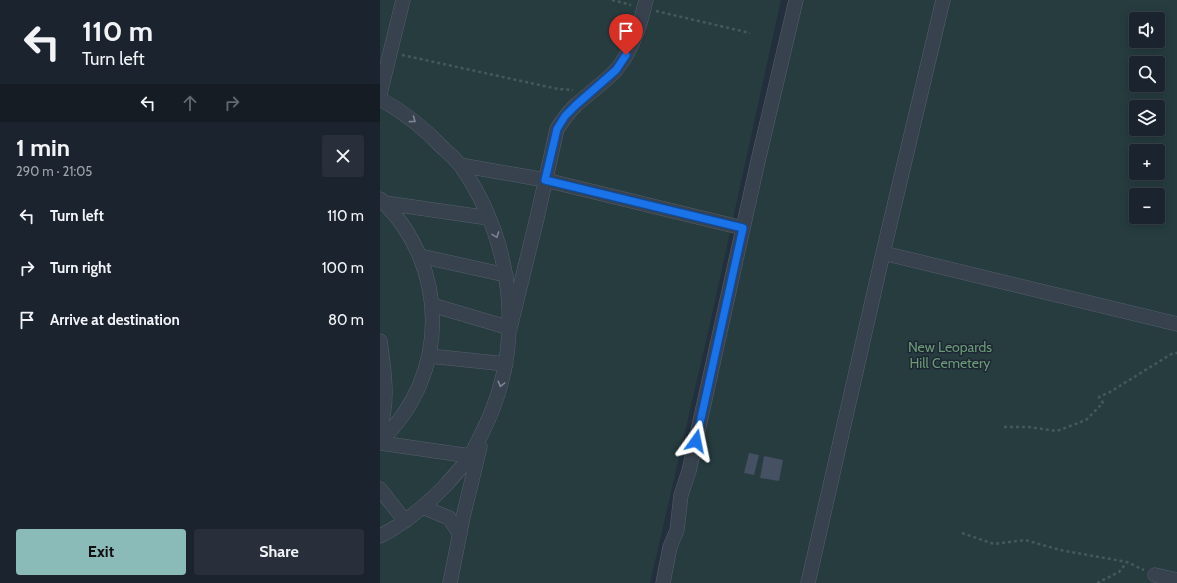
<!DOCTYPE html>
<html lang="en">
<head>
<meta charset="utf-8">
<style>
	:root { --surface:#1b232e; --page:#282f3a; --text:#f1f3f6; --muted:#a0a4aa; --line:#39404a; --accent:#8bbbb9 }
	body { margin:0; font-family:Cabin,sans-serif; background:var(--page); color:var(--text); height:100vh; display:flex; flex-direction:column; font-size:15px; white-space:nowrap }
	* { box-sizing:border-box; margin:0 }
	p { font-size:13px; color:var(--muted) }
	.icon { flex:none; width:22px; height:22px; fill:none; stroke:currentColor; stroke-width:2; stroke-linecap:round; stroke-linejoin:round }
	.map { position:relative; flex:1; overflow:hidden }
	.panel { display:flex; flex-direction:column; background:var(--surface); width:380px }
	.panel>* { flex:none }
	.banner { background:#1b232e; color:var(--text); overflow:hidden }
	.fabs { position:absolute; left:749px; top:12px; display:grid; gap:8px }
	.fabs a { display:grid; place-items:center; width:36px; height:36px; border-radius:4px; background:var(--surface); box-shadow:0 2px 10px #0003,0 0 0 1px var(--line); font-size:20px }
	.pin { position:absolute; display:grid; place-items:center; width:34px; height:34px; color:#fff; margin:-41px -17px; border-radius:50% 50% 50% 0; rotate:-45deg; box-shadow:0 0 4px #0007 }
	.pin .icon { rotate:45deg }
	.me { position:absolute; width:44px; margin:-22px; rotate:12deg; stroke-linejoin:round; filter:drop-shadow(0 0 3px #0008) }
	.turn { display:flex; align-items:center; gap:14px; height:84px; padding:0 16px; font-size:18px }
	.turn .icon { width:52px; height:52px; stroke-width:2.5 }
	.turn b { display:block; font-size:28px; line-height:34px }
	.lanes { display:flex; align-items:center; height:38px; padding:0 16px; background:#0003; justify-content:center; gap:20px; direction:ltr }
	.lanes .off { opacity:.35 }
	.round { display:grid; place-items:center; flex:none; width:42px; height:42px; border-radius:4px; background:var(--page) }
	.summary { display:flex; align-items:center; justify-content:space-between; height:68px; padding:0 16px }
	h1 { font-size:24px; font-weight:800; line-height:30px }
	.cta { display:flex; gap:8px; margin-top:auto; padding:8px 16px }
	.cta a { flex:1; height:46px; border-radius:4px; background:var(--accent); color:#111; font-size:16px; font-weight:800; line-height:46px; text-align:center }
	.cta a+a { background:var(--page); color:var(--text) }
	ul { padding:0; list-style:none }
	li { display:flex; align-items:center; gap:12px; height:52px; padding:0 16px }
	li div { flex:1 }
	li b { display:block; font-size:15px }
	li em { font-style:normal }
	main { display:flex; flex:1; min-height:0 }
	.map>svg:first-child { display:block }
	.green { fill:#263c3f; fill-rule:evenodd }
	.building { fill:#455162 }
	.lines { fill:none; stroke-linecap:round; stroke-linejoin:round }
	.minor-casing { stroke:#565f6c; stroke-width:15 }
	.path { stroke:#44595c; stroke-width:2.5; stroke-dasharray:3 3; stroke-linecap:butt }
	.minor { stroke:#38414e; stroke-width:14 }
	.oneway { stroke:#7c8592 }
	.route-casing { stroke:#114b97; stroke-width:10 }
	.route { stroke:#1a73e8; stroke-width:7 }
	.labels { text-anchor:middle; stroke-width:3; stroke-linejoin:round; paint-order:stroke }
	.park-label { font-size:14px; fill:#6b9a76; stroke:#1d2633 }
</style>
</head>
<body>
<main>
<section class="panel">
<div class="banner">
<div class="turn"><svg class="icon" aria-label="left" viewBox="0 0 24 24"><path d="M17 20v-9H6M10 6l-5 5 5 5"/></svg><div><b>110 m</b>Turn left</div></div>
<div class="lanes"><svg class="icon" aria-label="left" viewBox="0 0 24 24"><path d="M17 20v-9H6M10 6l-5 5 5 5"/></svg><svg class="icon off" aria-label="ahead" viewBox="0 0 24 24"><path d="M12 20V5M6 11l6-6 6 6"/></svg><svg class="icon off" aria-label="right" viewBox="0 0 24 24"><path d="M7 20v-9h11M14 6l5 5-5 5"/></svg></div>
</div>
<div class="summary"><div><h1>1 min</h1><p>290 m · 21:05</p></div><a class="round"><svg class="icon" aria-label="close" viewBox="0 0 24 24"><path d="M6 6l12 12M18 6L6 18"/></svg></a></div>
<ul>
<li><svg class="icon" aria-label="left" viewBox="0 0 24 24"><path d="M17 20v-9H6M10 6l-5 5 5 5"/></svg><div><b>Turn left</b></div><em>110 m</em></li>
<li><svg class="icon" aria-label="right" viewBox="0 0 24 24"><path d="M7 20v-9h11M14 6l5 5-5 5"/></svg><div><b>Turn right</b></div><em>100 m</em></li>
<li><svg class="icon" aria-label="arrive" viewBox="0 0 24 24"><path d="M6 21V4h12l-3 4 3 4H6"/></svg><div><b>Arrive at destination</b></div><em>80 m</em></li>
</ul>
<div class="cta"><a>Exit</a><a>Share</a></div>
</section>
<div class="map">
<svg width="797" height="583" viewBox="0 0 797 583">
	<rect width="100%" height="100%" fill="#242f3e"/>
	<path class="green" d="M 0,0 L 401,0 L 329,328 L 270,583 L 0,583 Z
		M 417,0 L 797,0 L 797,583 L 287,583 ZM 756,19 L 778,19 L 778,41 L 756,41 ZM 756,63 L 778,63 L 778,85 L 756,85 ZM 756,107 L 778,107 L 778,129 L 756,129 ZM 756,151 L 778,151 L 778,173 L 756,173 ZM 756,195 L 778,195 L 778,217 L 756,217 Z"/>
	<path class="building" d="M 369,453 L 379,455 L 374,475 L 364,473 Z
		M 384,456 L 403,460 L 399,481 L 380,478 Z"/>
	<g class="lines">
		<g class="minor-casing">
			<path id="minor" d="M 0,94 L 23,0
				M 0,99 C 24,112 45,129 64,149 C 70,154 76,160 81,166 C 135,245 146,347 102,433 C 98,441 94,449 90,457 C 82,467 73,477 64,487 C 45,506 24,524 0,536
				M 80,165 L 165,180 L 363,228
				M 0,199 C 69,264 71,376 0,441
				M 5,203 L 109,218
				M 503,253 L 797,324
				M 40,256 L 126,275
				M 52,305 L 130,328 L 157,218 L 177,129 C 183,120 188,112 196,105 C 209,93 224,83 236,70 C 253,50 260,25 266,0
				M 0,341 C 4,370 9,400 0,428
				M 49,356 L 126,364
				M 0,443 L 90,456
				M 0,489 L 25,521
				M 43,507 L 69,518 L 80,534
				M 775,575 L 797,580
				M 70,583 L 83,517 L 100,447
				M 283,583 L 290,547 L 297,530 L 301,495 L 309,471 L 378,161 L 416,0
				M 428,583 L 503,253 L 563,0"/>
		</g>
		<path class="path" d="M 232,0 L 251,5
			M 276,11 L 370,33
			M 22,55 L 178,89 L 193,90
			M 624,427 L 649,427 L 677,431 L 706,420 L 723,403 L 719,397 L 730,392 L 793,353 L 797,353
			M 582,533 L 614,544 L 645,540 L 680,550 L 747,562
			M 717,583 L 739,572 L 747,562 L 764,570"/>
		<use href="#minor" class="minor"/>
	</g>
	<defs><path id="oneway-chevron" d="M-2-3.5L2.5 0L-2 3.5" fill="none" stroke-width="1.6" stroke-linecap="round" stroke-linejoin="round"/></defs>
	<g class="oneway">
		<use href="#oneway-chevron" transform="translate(33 120) rotate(36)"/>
		<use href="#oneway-chevron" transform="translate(116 235) rotate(70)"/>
		<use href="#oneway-chevron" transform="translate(121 384) rotate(105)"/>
	</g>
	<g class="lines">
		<g class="route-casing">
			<path id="route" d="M 246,55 L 236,70 L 196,105 L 185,116 L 177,129 L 165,180 L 363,228 L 316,441"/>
		</g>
		<use href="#route" class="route"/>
	</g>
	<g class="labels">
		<g class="park-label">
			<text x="570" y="352">New Leopards<tspan x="570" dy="16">Hill Cemetery</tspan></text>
		</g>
	</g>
</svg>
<div class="fabs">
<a><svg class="icon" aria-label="sound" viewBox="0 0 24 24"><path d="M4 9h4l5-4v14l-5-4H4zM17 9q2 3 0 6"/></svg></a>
<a><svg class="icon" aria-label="search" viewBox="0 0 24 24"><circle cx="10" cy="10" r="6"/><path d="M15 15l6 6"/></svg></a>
<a><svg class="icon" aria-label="layers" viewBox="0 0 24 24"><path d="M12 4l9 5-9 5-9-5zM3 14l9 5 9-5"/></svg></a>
<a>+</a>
<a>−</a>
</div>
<div class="pin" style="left:246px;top:55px;background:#d93025"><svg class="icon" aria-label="arrive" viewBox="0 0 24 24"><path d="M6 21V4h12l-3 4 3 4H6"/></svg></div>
<svg class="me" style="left:316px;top:441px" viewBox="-20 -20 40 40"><path d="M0-17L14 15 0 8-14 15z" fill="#1a73e8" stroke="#fff" stroke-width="4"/></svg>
</div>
</main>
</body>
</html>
